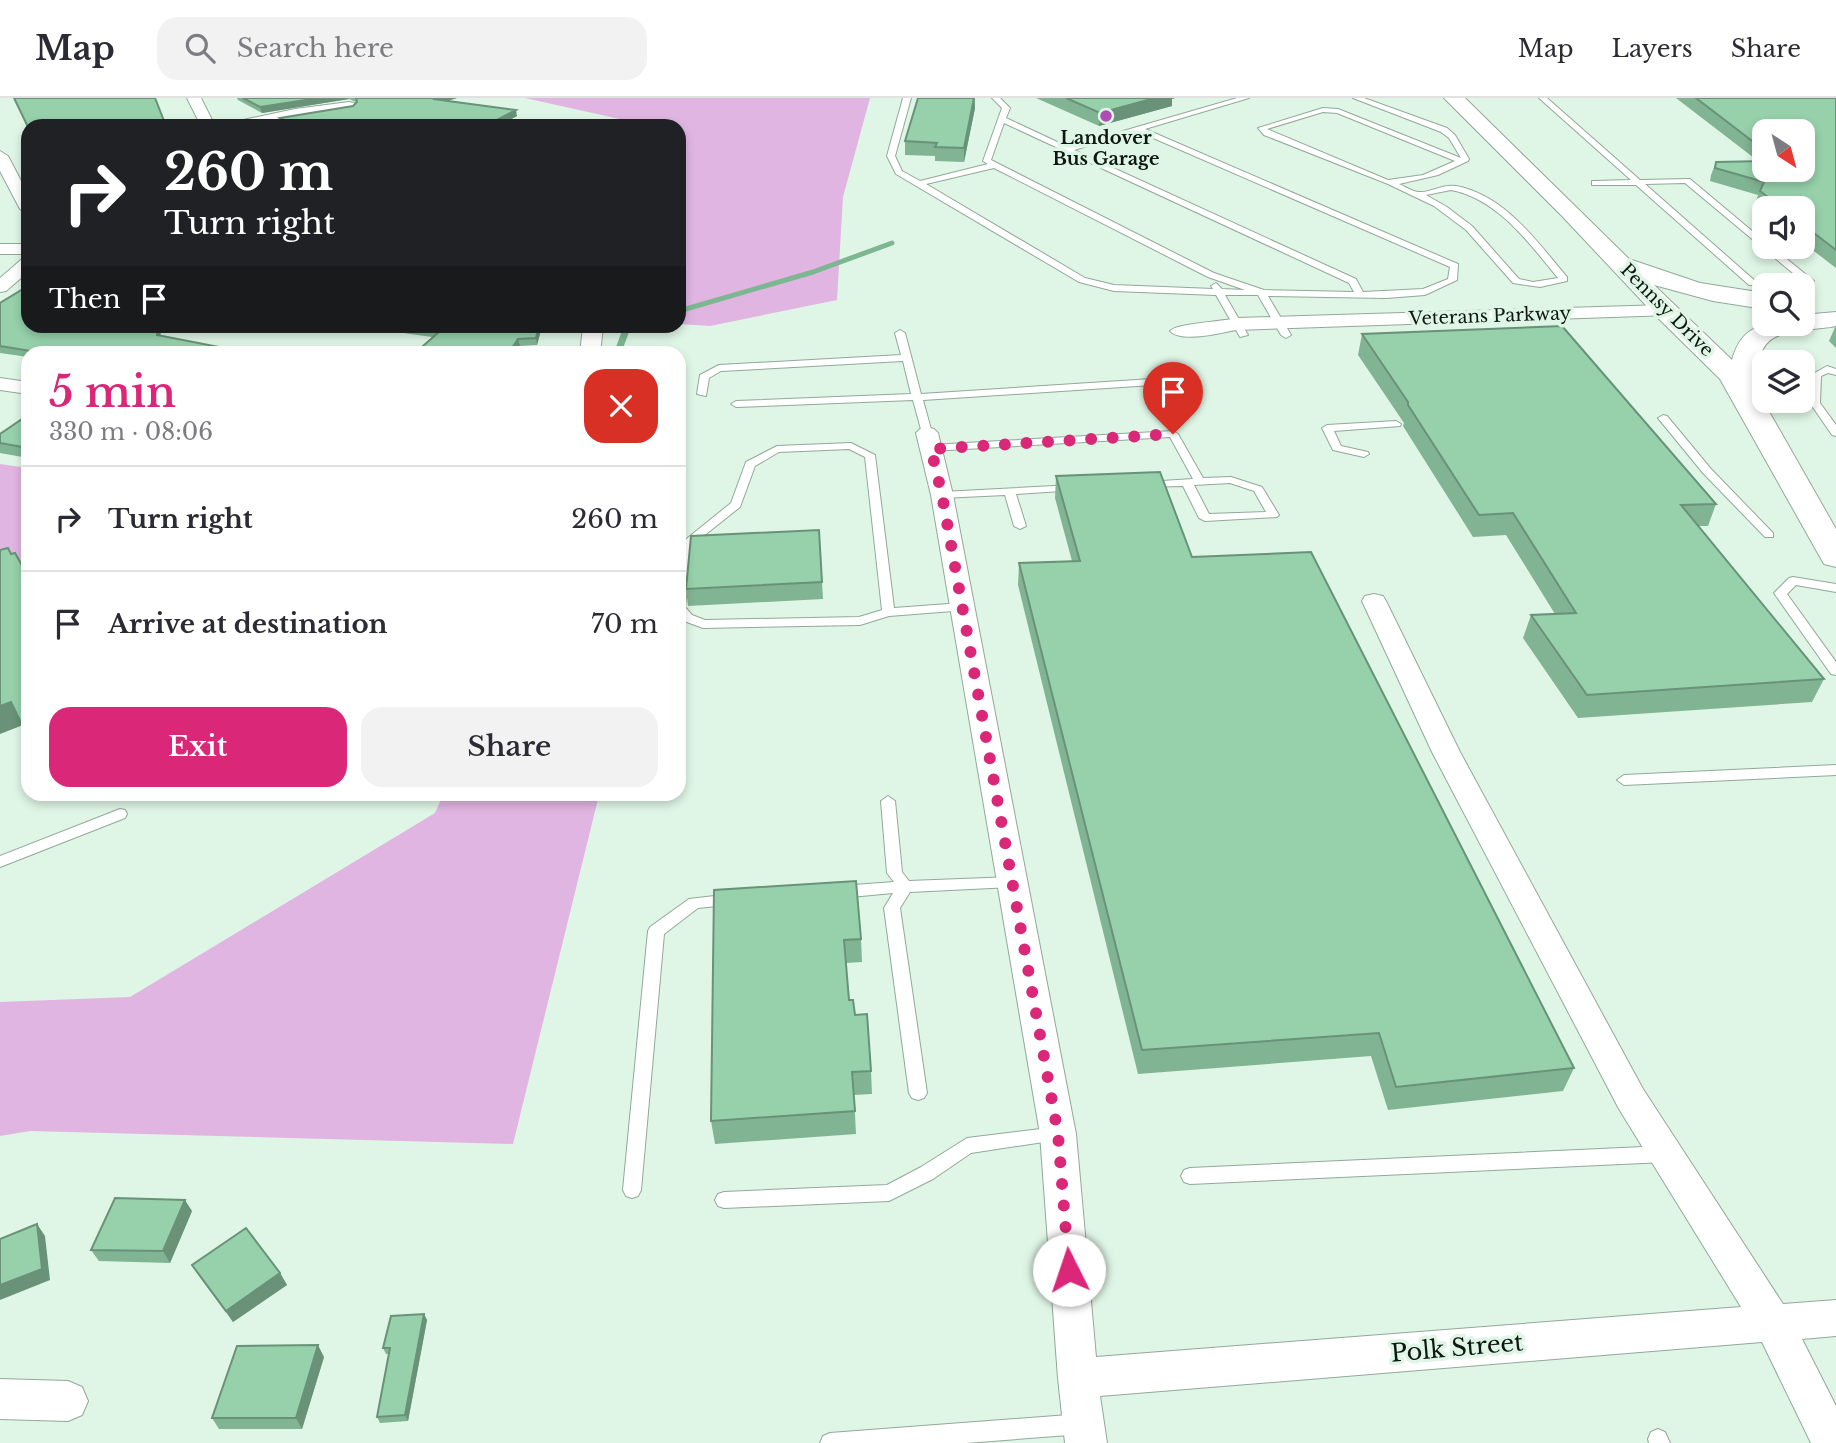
<!DOCTYPE html>
<html lang="en">
<head>
<meta charset="utf-8">
<style>
	:root { --surface:#fff; --page:#f2f2f3; --text:#2b2b33; --muted:#7c7c81; --line:#e1e1e2; --accent:#db2777 }
	body { margin:0; font-family:"Libre Baskerville",serif; background:var(--page); color:var(--text); height:100vh; display:flex; flex-direction:column; font-size:26px; white-space:nowrap }
	* { box-sizing:border-box; margin:0 }
	p { font-size:23px; color:var(--muted) }
	.icon { flex:none; width:38px; height:38px; fill:none; stroke:currentColor; stroke-width:2; stroke-linecap:round; stroke-linejoin:round }
	.map { position:relative; flex:1; overflow:hidden }
	.side { position:absolute; left:21px; top:248px; width:665px; height:455px; display:flex; flex-direction:column; background:var(--surface); border-radius:21px; box-shadow:0 4px 10px #0003 }
	.side>* { flex:none }
	.hud { position:absolute; left:21px; top:21px; width:665px; height:214px; border-radius:21px; box-shadow:0 4px 10px #0003; background:#202124; color:#fff; overflow:hidden }
	.needle { width:46px; rotate:144deg }
	.fabs { position:absolute; left:1752px; top:21px; display:grid; gap:14px }
	.fabs a { display:grid; place-items:center; width:63px; height:63px; border-radius:14px; background:var(--surface); box-shadow:0 4px 10px #0003; font-size:35px }
	.pin { position:absolute; display:grid; place-items:center; width:60px; height:60px; color:#fff; margin:-72px -30px; border-radius:50% 50% 50% 0; rotate:-45deg; box-shadow:0 0 7px #0007 }
	.pin .icon { rotate:45deg }
	.me { position:absolute; width:77px; margin:-38px; rotate:356deg; stroke-linejoin:round; filter:drop-shadow(0 0 5px #0008) }
	.turn { display:flex; align-items:center; gap:24px; height:147px; padding:0 28px; font-size:32px }
	.turn .icon { width:91px; height:91px; stroke-width:2.5 }
	.turn b { display:block; font-size:49px; line-height:60px }
	.then { display:flex; align-items:center; height:66px; padding:0 28px; background:#0003; gap:14px; font-size:26px }
	.round { display:grid; place-items:center; flex:none; width:74px; height:74px; border-radius:21px; background:var(--page) }
	.summary { display:flex; align-items:center; justify-content:space-between; height:119px; padding:0 28px }
	h1 { font-size:42px; font-weight:600; line-height:52px; color:var(--accent) }
	.button { display:flex; gap:14px; margin-top:auto; padding:14px 28px }
	.button a { flex:1; height:80px; border-radius:21px; background:var(--accent); color:#fff; font-size:28px; font-weight:600; line-height:80px; text-align:center }
	.button a+a { background:var(--page); color:var(--text) }
	ul { padding:0; list-style:none }
	li { display:flex; align-items:center; gap:21px; height:105px; padding:0 28px; border-top:2px solid var(--line) }
	li div { flex:1 }
	li b { display:block; font-size:26px }
	li em { font-style:normal }
	header { display:flex; align-items:center; gap:42px; box-sizing:border-box; height:98px; padding:0 35px; background:var(--surface); border-bottom:2px solid var(--line) }
	header strong { font-size:33px }
	nav { display:flex; gap:38px; margin-inline-start:auto; font-size:24px }
	.search { width:490px; height:63px; background:var(--page); display:flex; align-items:center; gap:18px; box-sizing:border-box; padding:0 24px; border-radius:21px; color:var(--muted); font-size:26px }
	.map>svg:first-child { display:block }
	.green { fill:#e0b5e2 }
	.lines { fill:none; stroke-linecap:round; stroke-linejoin:round }
	.stream-far1 { stroke:#7db792; stroke-width:5 }
	.stream { stroke:#7db792; stroke-width:7 }
	.lane-casing { stroke:#92a899; stroke-width:2 }
	.street-casing { stroke:#92a899; stroke-width:2 }
	.secondary-casing { stroke:#92a899; stroke-width:2 }
	.lane { fill:#fff; fill-rule:evenodd }
	.street { fill:#fff; fill-rule:evenodd }
	.secondary { fill:#fff; fill-rule:evenodd }
	.wall { fill:#81b493; fill-rule:evenodd }
	.shaded-wall { fill:#699278 }
	.building { fill:#96d1ab; stroke:#699278; stroke-width:2 }
	.route { stroke:#db2777; stroke-width:12; stroke-dasharray:0 21.6 }
	.poi-dot { fill:#ad4db5; stroke:#dff6e6; stroke-width:2.5 }
	.labels { text-anchor:middle; stroke-width:7; stroke-linejoin:round; paint-order:stroke }
	.far-poi-label { font-size:18px; font-weight:bold; fill:#0f1712; stroke:#dff6e6 }
	.far-street-label { font-size:18px; fill:#0f1712; stroke:#dff6e6 }
	.near-street-label { font-size:24px; fill:#0f1712; stroke:#dff6e6 }
</style>
</head>
<body>
<header>
<strong>Map</strong>
<div class="search"><svg class="icon" aria-label="search" viewBox="0 0 24 24"><circle cx="10" cy="10" r="6"/><path d="M15 15l6 6"/></svg>Search here</div>
<nav><a>Map</a><a>Layers</a><a>Share</a></nav>
</header>
<div class="map">
<svg width="1836" height="1345" viewBox="0 0 1836 1345">
	<rect width="100%" height="100%" fill="#dff6e6"/>
	<path class="green" d="M 525,0 L 870,0 L 843,99 L 837,202 L 710,228 L 679,226 L 679,28 L 651,28 Z
		M 0,366 L 28,370 L 28,465 L 0,463 Z
		M 443,697 L 599,697 L 513,1046 L 30,1033 L 0,1038 L 0,904 L 130,899 L 435,715 Z"/>
	<g class="lines">
		<path class="stream-far1" d="M 679,213 L 813,174 L 892,145"/>
		<path class="stream" d="M 609,256 L 619,251 L 626,232 L 633,228"/>
		<g class="lane-casing">
			<path id="lane" d="M 903,0 L 911,0 L 895,58 L 902,73 L 920,83 L 988,66 L 983,63 L 1002,10 L 992,0 L 1000,0 L 1010,10 L 1006,20 L 1068,49 L 1237,0 L 1249,0 L 1145,31 L 1458,166 L 1457,182 L 1425,197 L 1386,200 L 1268,198 L 1291,237 L 1286,240 L 1281,237 L 1258,197 L 1225,197 L 1248,237 L 1240,239 L 1216,197 L 1114,193 L 1079,184 L 896,76 L 887,58 ZM 1004,25 L 1349,185 L 1354,194 L 1264,192 L 1214,175 L 991,62 ZM 1137,33 L 1450,169 L 1448,181 L 1423,191 L 1363,194 L 1356,181 L 1074,52 ZM 994,70 L 1208,179 L 1245,192 L 1222,191 L 1216,185 L 1211,188 L 1213,191 L 1114,187 L 1085,180 L 926,86 Z
				M 1353,0 L 1364,0 L 1447,30 L 1455,37 L 1469,61 L 1468,63 L 1438,77 L 1399,86 C 1404,88 1413,94 1419,94 C 1431,95 1441,86 1456,88 C 1505,97 1537,144 1567,179 L 1567,183 L 1540,189 L 1513,185 L 1466,132 L 1434,108 L 1388,86 L 1264,37 L 1258,30 L 1323,10 L 1338,11 L 1461,60 L 1449,40 L 1441,34 ZM 1323,14 L 1337,15 L 1455,63 L 1423,77 L 1388,82 L 1267,31 ZM 1451,92 C 1498,101 1529,145 1558,180 L 1533,184 L 1519,181 L 1472,128 L 1447,109 L 1426,97 Z
				M 1539,0 L 1547,0 L 1640,82 L 1690,81 L 1764,143 L 1764,149 L 1772,149 L 1814,183 L 1809,186 L 1749,187 L 1636,87 L 1592,87 L 1592,83 L 1595,83 L 1631,82 ZM 1685,85 L 1800,181 L 1754,182 L 1645,86 Z
				M 900,232 L 905,235 L 921,296 L 1183,279 L 1188,282 L 1183,285 L 923,302 L 932,335 L 927,338 L 922,335 L 913,302 L 736,309 L 731,306 L 736,303 L 911,296 L 903,263 L 721,273 L 709,280 L 706,298 L 697,296 L 700,277 L 719,267 L 901,257 L 895,235 Z
				M 1827,268 L 1836,271 L 1836,277 L 1828,275 L 1821,278 L 1820,305 L 1836,327 L 1836,338 L 1832,337 L 1810,305 L 1811,277 Z
				M 1663,317 L 1667,318 L 1711,371 L 1773,435 L 1773,439 L 1765,439 L 1703,375 L 1658,320 Z
				M 1396,323 L 1401,326 L 1400,328 L 1334,333 L 1341,348 L 1368,354 L 1369,356 L 1364,359 L 1333,352 L 1322,330 L 1327,327 Z
				M 1173,333 L 1178,336 L 1203,380 L 1231,379 L 1262,389 L 1279,417 L 1277,419 L 1205,423 L 1199,420 L 1183,388 L 1142,389 L 1140,387 L 1146,384 L 1193,381 L 1170,339 L 931,353 L 926,350 L 931,347 ZM 1230,385 L 1254,393 L 1266,414 L 1209,416 L 1194,387 Z
				M 851,345 L 875,357 L 894,510 L 962,505 L 966,506 L 968,509 L 966,512 L 889,518 L 860,527 L 703,530 L 684,523 L 679,518 L 679,447 L 731,405 L 746,364 L 777,348 ZM 849,351 L 865,359 L 882,512 L 859,519 L 705,522 L 692,517 L 685,509 L 691,448 L 740,409 L 755,368 L 779,354 Z
				M 1073,387 L 1079,390 L 1077,392 L 1016,396 L 1026,428 L 1020,431 L 1014,428 L 1005,397 L 942,400 L 936,397 L 942,394 Z
				M 1793,479 L 1836,486 L 1836,494 L 1796,487 L 1787,496 L 1836,564 L 1836,577 L 1831,576 L 1774,495 L 1789,480 Z
				M 1836,667 L 1836,677 L 1624,687 L 1617,682 L 1624,677 Z
				M 888,698 L 895,703 L 902,774 L 909,783 L 1012,779 L 1017,780 L 1020,784 L 1017,788 L 1012,789 L 910,794 L 900,810 L 927,995 L 924,1000 L 918,1002 L 912,1000 L 909,995 L 884,810 L 893,795 L 840,800 L 835,798 L 832,794 L 835,790 L 840,788 L 894,784 L 887,775 L 881,703 Z
				M 120,711 L 125,712 L 127,716 L 125,720 L 0,769 L 0,758 Z
				M 732,796 L 737,798 L 740,802 L 737,806 L 698,810 L 664,836 L 641,1092 L 638,1098 L 632,1100 L 626,1098 L 623,1092 L 648,833 L 650,829 L 689,801 Z
				M 1057,1029 L 1063,1031 L 1066,1036 L 1063,1041 L 971,1055 L 933,1081 L 889,1103 L 724,1110 L 718,1108 L 715,1102 L 718,1096 L 724,1094 L 887,1087 L 921,1069 L 967,1040 Z
				M 1665,1048 L 1671,1051 L 1674,1056 L 1671,1061 L 1665,1064 L 1190,1086 L 1184,1084 L 1181,1078 L 1184,1072 L 1190,1070 Z
				M 1082,1316 L 1089,1319 L 1092,1326 L 1089,1333 L 1082,1336 L 966,1345 L 820,1345 L 823,1338 L 830,1335 Z
				M 1658,1331 L 1665,1334 L 1670,1345 L 1649,1345 L 1648,1341 L 1651,1334 Z"/>
		</g>
		<g class="street-casing">
			<path id="street" d="M 187,0 L 201,0 L 215,28 L 201,28 Z
				M 349,4 L 354,5 L 356,8 L 354,11 L 255,28 L 227,28 L 229,25 L 295,11 Z
				M 0,53 L 8,58 L 28,96 L 28,116 L 20,111 L 0,73 Z
				M 0,146 L 28,146 L 28,156 L 0,156 Z
				M 28,160 L 28,174 L 6,193 L 0,194 L 0,180 L 22,161 Z
				M 1664,207 L 1671,209 L 1673,213 L 1671,217 L 1236,232 C 1221,235 1181,245 1170,233 C 1177,225 1222,224 1236,220 Z
				M 583,228 L 603,228 L 600,256 L 580,256 Z
				M 0,280 L 28,284 L 28,296 L 0,292 Z
				M 927,329 L 934,331 L 938,335 L 953,397 L 1076,1036 L 1096,1259 L 1741,1209 L 1619,1011 L 1432,654 L 1362,503 L 1365,498 L 1374,496 L 1383,498 L 1386,503 L 1460,654 L 1643,991 L 1783,1206 L 1836,1202 L 1836,1238 L 1802,1241 L 1836,1308 L 1836,1345 L 1811,1345 L 1762,1244 L 1100,1298 L 1107,1345 L 1065,1345 L 1058,1280 L 1040,1036 L 931,397 L 916,335 L 920,331 Z
				M 0,1281 L 68,1283 L 82,1289 L 88,1303 L 82,1317 L 68,1323 L 0,1321 Z"/>
		</g>
		<g class="secondary-casing">
			<path id="secondary" d="M 1444,0 L 1465,0 L 1629,161 L 1700,185 L 1764,195 L 1764,211 L 1713,203 L 1654,187 L 1732,262 C 1743,222 1768,226 1802,226 L 1802,217 L 1836,214 L 1836,228 C 1815,233 1775,228 1763,251 C 1757,261 1757,277 1755,289 L 1836,431 L 1836,469 L 1824,466 L 1820,459 L 1720,281 L 1657,219 L 1562,118 Z"/>
		</g>
		<use href="#lane" class="lane"/>
		<use href="#street" class="street"/>
		<use href="#secondary" class="secondary"/>
	</g>
	<path class="wall" d="M 237,0 L 457,0 L 447,3 L 517,18 L 498,28 L 264,28 L 264,26 L 281,22 L 280,20 L 353,8 L 356,4 L 349,1 L 262,15 L 238,2 Z
		M 918,0 L 975,0 L 975,10 L 964,64 L 935,63 L 935,58 L 905,57 L 905,43 Z
		M 1036,0 L 1175,0 L 1172,1 L 1172,8 L 1099,28 Z
		M 1676,0 L 1836,0 L 1836,170 L 1802,144 L 1802,110 L 1764,110 L 1764,114 L 1755,106 L 1758,97 L 1710,83 L 1711,77 L 1716,64 L 1758,63 ZM 1764,33 L 1802,72 L 1764,72 Z
		M 0,205 L 160,238 L 255,256 L 28,256 L 28,259 L 0,255 Z
		M 1836,227 L 1836,250 L 1829,243 Z
		M 353,228 L 542,228 L 537,247 L 520,248 L 514,256 L 414,256 L 432,239 Z
		M 1362,236 L 1716,406 L 1708,428 L 1698,428 L 1824,581 L 1812,604 L 1578,620 L 1523,540 L 1531,517 L 1555,516 L 1506,437 L 1473,439 L 1403,328 L 1404,325 L 1358,257 Z
		M 28,317 L 28,360 L 0,355 L 0,336 Z
		M 1056,378 L 1192,459 L 1574,970 L 1563,993 L 1388,1012 L 1371,958 L 1138,976 L 1018,487 L 1019,465 L 1072,463 L 1055,400 Z
		M 819,432 L 823,501 L 688,508 L 686,491 Z
		M 714,792 L 861,841 L 862,864 L 846,865 L 849,902 L 855,917 L 871,973 L 872,996 L 854,997 L 856,1036 L 715,1046 L 711,1023 Z
		M 192,1113 L 170,1165 L 99,1163 L 91,1152 Z
		M 192,1167 L 280,1175 L 287,1187 L 233,1224 L 199,1178 Z
		M 424,1216 L 427,1222 L 408,1323 L 380,1325 L 377,1319 L 389,1256 L 386,1256 L 383,1250 Z
		M 324,1259 L 302,1331 L 219,1331 L 212,1320 Z"/>
	<path class="shaded-wall" d="M 319,0 L 348,0 L 349,1 L 262,15 L 260,9 Z
		M 436,0 L 457,0 L 434,7 L 433,1 Z
		M 974,0 L 975,10 L 964,64 L 964,50 Z
		M 1155,0 L 1175,0 L 1172,1 L 1172,8 L 1099,28 L 1100,15 Z
		M 516,12 L 517,18 L 498,28 L 485,28 Z
		M 158,228 L 162,228 L 159,245 L 157,237 Z
		M 539,228 L 542,228 L 537,247 L 536,240 Z
		M 518,241 L 520,248 L 514,256 L 508,256 Z
		M 11,604 L 23,627 L 0,636 L 0,608 Z
		M 185,1102 L 192,1113 L 170,1165 L 163,1153 Z
		M 37,1126 L 45,1138 L 50,1182 L 0,1202 L 0,1187 Z
		M 280,1175 L 287,1187 L 233,1224 L 226,1213 Z
		M 424,1216 L 427,1222 L 408,1323 L 405,1317 Z
		M 318,1247 L 324,1259 L 302,1331 L 296,1320 Z"/>
	<path class="building" d="M 14,0 L 155,0 L 166,28 L 28,28 L 28,29 Z
		M 243,0 L 319,0 L 260,9 Z
		M 356,0 L 436,0 L 433,1 L 516,12 L 485,28 L 267,28 L 264,26 L 282,21 L 280,20 L 353,8 L 357,4 Z
		M 918,0 L 974,0 L 964,50 L 935,49 L 937,45 L 905,43 Z
		M 1066,0 L 1155,0 L 1100,15 Z
		M 1696,0 L 1836,0 L 1836,152 L 1802,126 L 1802,110 L 1782,110 L 1760,93 L 1764,84 L 1715,70 L 1716,64 L 1764,63 L 1764,72 L 1802,72 L 1802,33 L 1764,33 L 1764,52 Z
		M 28,188 L 28,228 L 158,228 L 157,237 L 255,256 L 49,256 L 0,248 L 0,205 Z
		M 399,228 L 539,228 L 536,240 L 518,241 L 508,256 L 414,256 L 439,234 Z
		M 1562,228 L 1716,406 L 1681,407 L 1824,581 L 1587,597 L 1531,517 L 1576,515 L 1513,415 L 1479,417 L 1408,307 L 1408,304 L 1362,236 Z
		M 28,317 L 28,350 L 0,345 L 0,336 Z
		M 1160,374 L 1192,459 L 1311,454 L 1574,970 L 1396,989 L 1379,935 L 1142,952 L 1019,465 L 1080,463 L 1056,378 Z
		M 819,432 L 822,484 L 686,491 L 691,438 Z
		M 8,450 L 11,456 L 15,455 L 28,478 L 28,639 L 11,604 L 0,608 L 0,452 Z
		M 856,783 L 861,841 L 844,842 L 849,902 L 853,902 L 855,917 L 867,916 L 871,973 L 852,974 L 855,1013 L 711,1023 L 714,792 Z
		M 115,1100 L 185,1102 L 163,1153 L 91,1152 Z
		M 37,1126 L 42,1171 L 0,1187 L 0,1141 Z
		M 246,1130 L 280,1175 L 226,1213 L 192,1167 Z
		M 424,1216 L 405,1317 L 377,1319 L 390,1250 L 383,1250 L 391,1218 Z
		M 318,1247 L 296,1320 L 212,1320 L 237,1248 Z"/>
	<g class="lines">
		<path class="route" d="M 1069,1172 L 1058,1036 L 942,397 L 931,351 L 1173,336"/>
	</g>
	<circle class="poi-dot" cx="1106" cy="18" r="7"/>
	<g class="labels">
		<g class="far-poi-label">
			<text x="1106" y="46">Landover<tspan x="1106" dy="21">Bus Garage</tspan></text>
		</g>
		<g class="far-street-label">
			<text transform="translate(1667 212) rotate(45)" y="6">Pennsy Drive</text>
			<text transform="translate(1490 218) rotate(-2)" y="6">Veterans Parkway</text>
		</g>
		<g class="near-street-label">
			<text transform="translate(1457 1250) rotate(-5)" y="8">Polk Street</text>
		</g>
	</g>
</svg>
<div class="fabs">
<a><svg class="needle" viewBox="-14 -14 28 28"><path d="M0-13l5 13h-10z" fill="#e53935"/><path d="M0 13l5-13h-10z" fill="#7c7c81"/></svg></a>
<a><svg class="icon" aria-label="sound" viewBox="0 0 24 24"><path d="M4 9h4l5-4v14l-5-4H4zM17 9q2 3 0 6"/></svg></a>
<a><svg class="icon" aria-label="search" viewBox="0 0 24 24"><circle cx="10" cy="10" r="6"/><path d="M15 15l6 6"/></svg></a>
<a><svg class="icon" aria-label="layers" viewBox="0 0 24 24"><path d="M12 4l9 5-9 5-9-5zM3 14l9 5 9-5"/></svg></a>
</div>
<div class="pin" style="left:1173px;top:336px;background:#d93025"><svg class="icon" aria-label="arrive" viewBox="0 0 24 24"><path d="M6 21V4h12l-3 4 3 4H6"/></svg></div>
<svg class="me" style="left:1069px;top:1172px" viewBox="-20 -20 40 40"><circle r="19" fill="#fff"/><path d="M0-13L10 11 0 6-10 11z" fill="#db2777"/></svg>
<div class="hud">
<div class="turn"><svg class="icon" aria-label="right" viewBox="0 0 24 24"><path d="M7 20v-9h11M14 6l5 5-5 5"/></svg><div><b>260 m</b>Turn right</div></div>
<div class="then">Then<svg class="icon" aria-label="arrive" viewBox="0 0 24 24"><path d="M6 21V4h12l-3 4 3 4H6"/></svg></div>
</div>
<section class="side">
<div class="summary"><div><h1>5 min</h1><p>330 m · 08:06</p></div><a class="round" style="background:#d93025;color:#fff"><svg class="icon" aria-label="close" viewBox="0 0 24 24"><path d="M6 6l12 12M18 6L6 18"/></svg></a></div>
<ul>
<li><svg class="icon" aria-label="right" viewBox="0 0 24 24"><path d="M7 20v-9h11M14 6l5 5-5 5"/></svg><div><b>Turn right</b></div><em>260 m</em></li>
<li><svg class="icon" aria-label="arrive" viewBox="0 0 24 24"><path d="M6 21V4h12l-3 4 3 4H6"/></svg><div><b>Arrive at destination</b></div><em>70 m</em></li>
</ul>
<div class="button"><a>Exit</a><a>Share</a></div>
</section>
</div>
</body>
</html>
